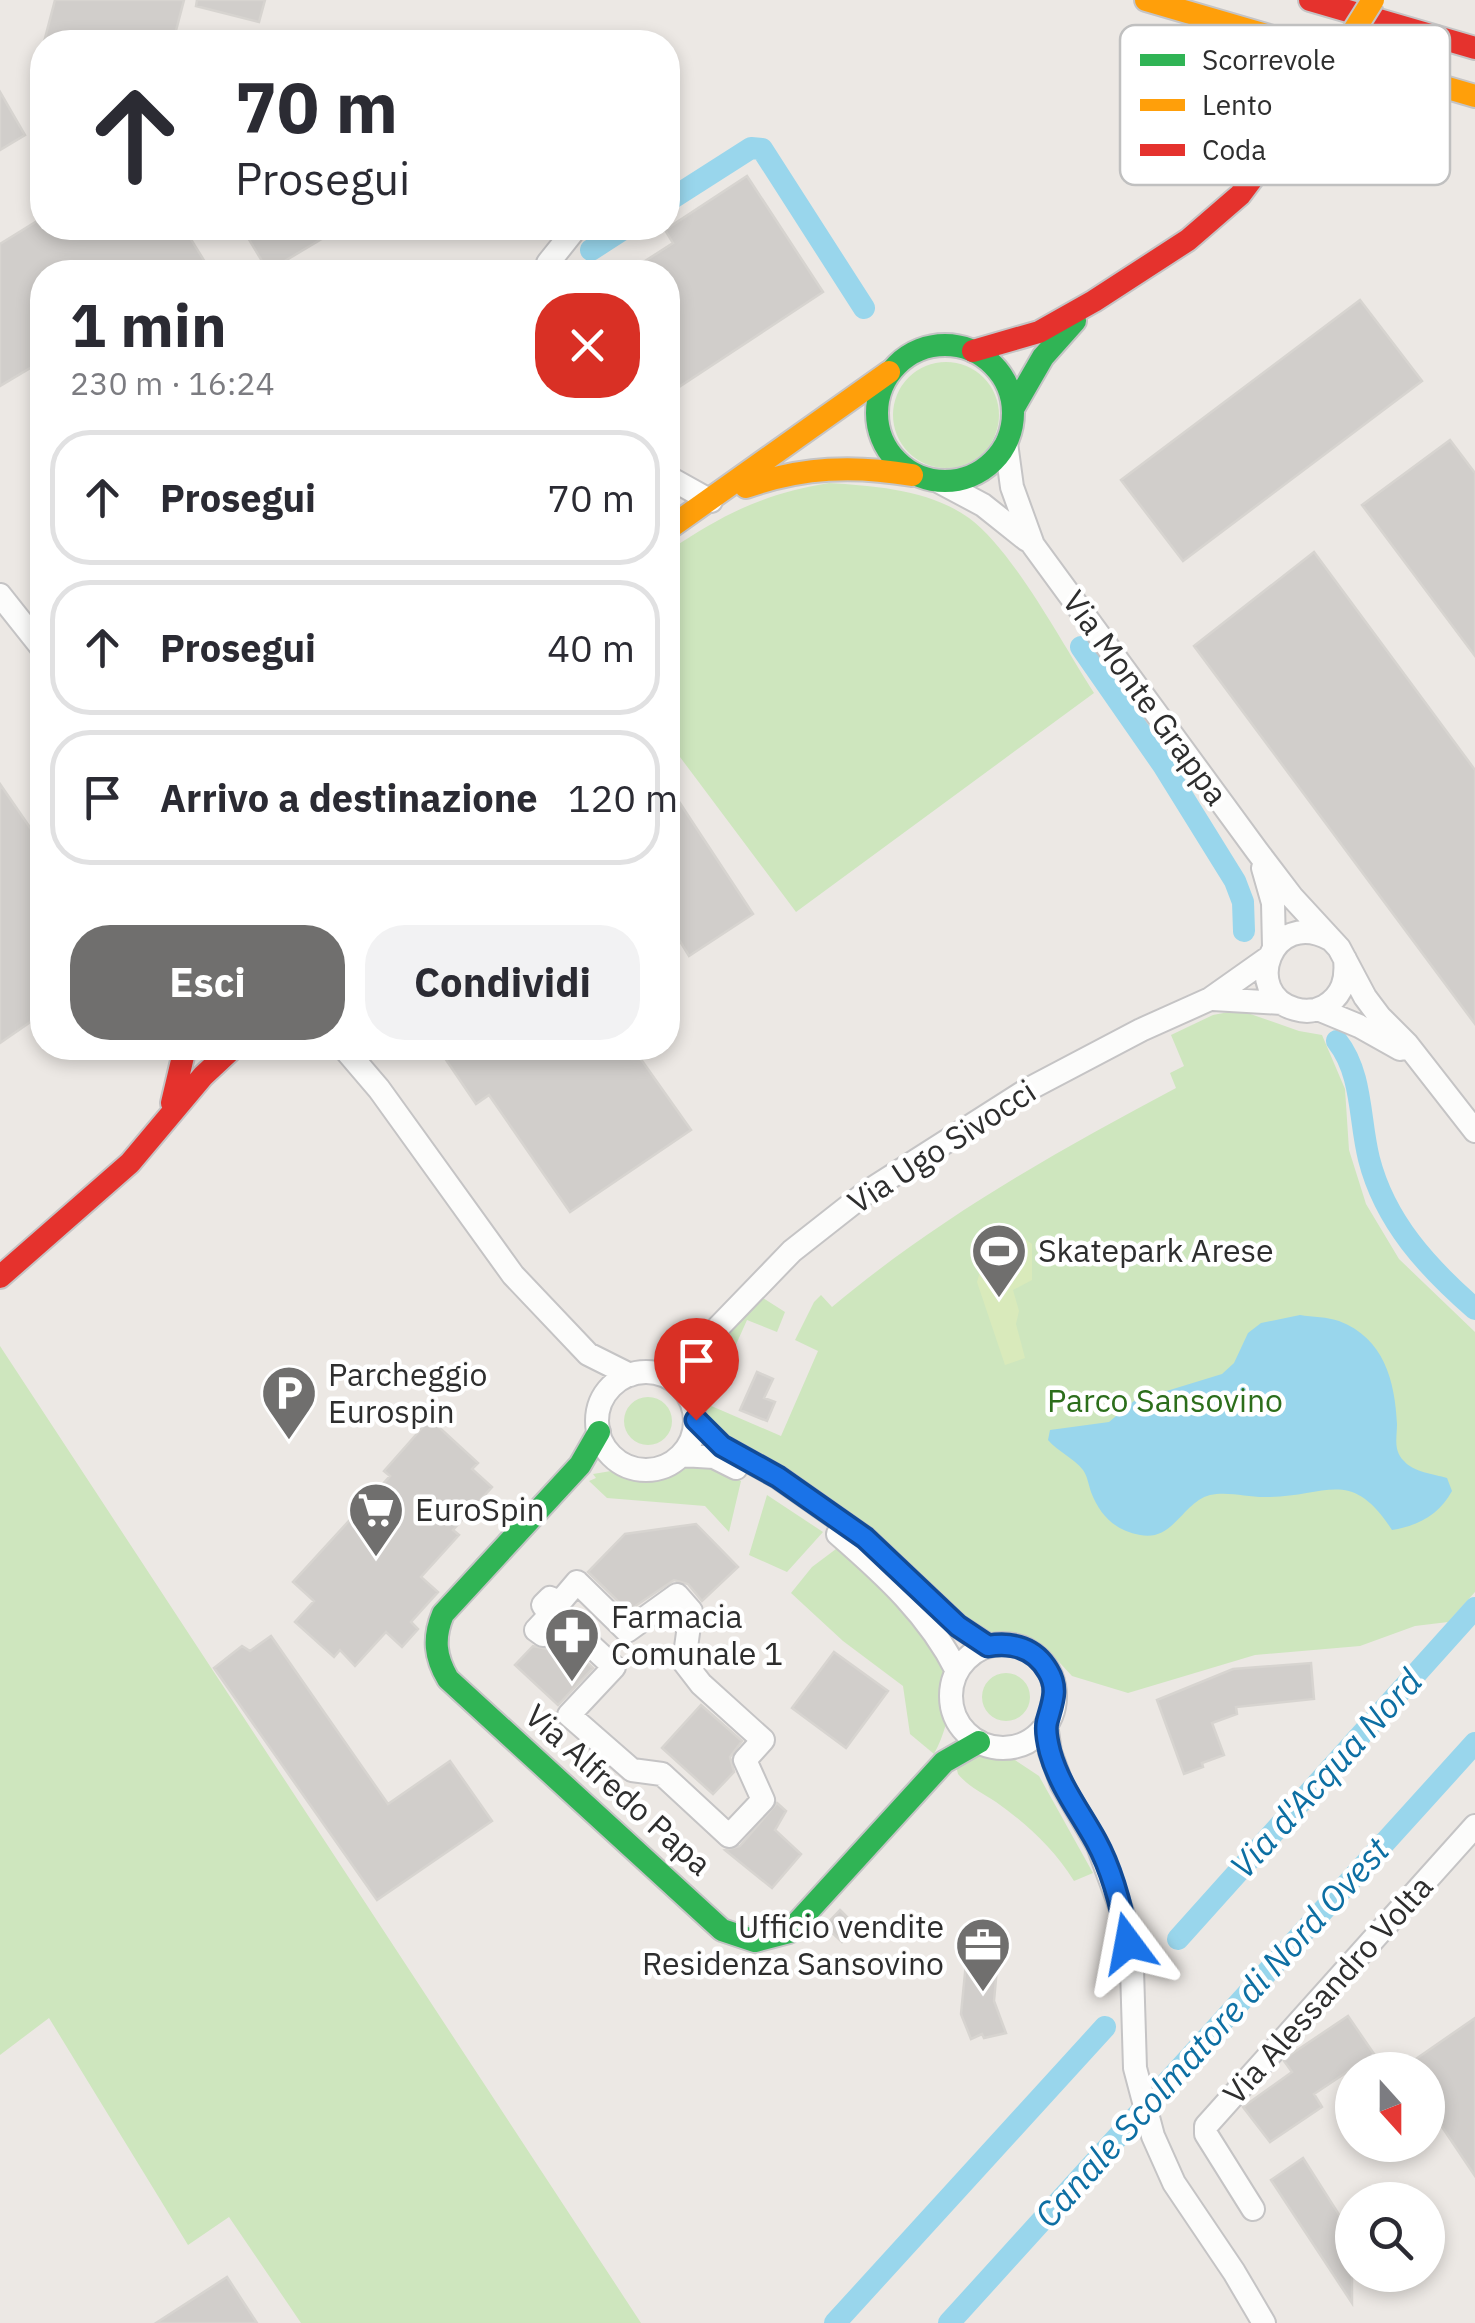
<!DOCTYPE html>
<html lang="it">
<head>
<meta charset="utf-8">
<style>
	:root { --surface:#fff; --page:#f2f2f3; --text:#2b2b33; --muted:#7c7c81; --line:#e1e1e2; --accent:#706f6e }
	body { margin:0; font-family:"IBM Plex Sans",sans-serif; background:var(--page); color:var(--text); height:100vh; display:flex; flex-direction:column; font-size:38px; white-space:nowrap }
	* { box-sizing:border-box; margin:0 }
	p { font-size:32px; color:var(--muted) }
	.icon { flex:none; width:55px; height:55px; fill:none; stroke:currentColor; stroke-width:2; stroke-linecap:round; stroke-linejoin:round }
	.map { position:relative; flex:1; overflow:hidden }
	.side { position:absolute; left:30px; top:260px; width:650px; height:800px; display:flex; flex-direction:column; background:var(--surface); border-radius:40px; box-shadow:0 5px 15px #0003 }
	.side>* { flex:none }
	.hud { position:absolute; left:30px; top:30px; width:650px; height:210px; border-radius:40px; box-shadow:0 5px 15px #0003; background:#fff; color:var(--text); overflow:hidden }
	.needle { width:65px; rotate:159deg }
	.controls { position:absolute; left:1335px; top:2052px; display:grid; gap:20px }
	.controls a { display:grid; place-items:center; width:110px; height:110px; border-radius:50%; background:var(--surface); box-shadow:0 5px 15px #0003; font-size:50px }
	.pin { position:absolute; display:grid; place-items:center; width:85px; height:85px; color:#fff; margin:-102px -42px; border-radius:50% 50% 50% 0; rotate:-45deg; box-shadow:0 0 10px #0007 }
	.pin .icon { rotate:45deg }
	.me { position:absolute; width:110px; margin:-55px; rotate:347deg; stroke-linejoin:round; filter:drop-shadow(0 0 8px #0008) }
	.turn { display:flex; align-items:center; gap:35px; height:210px; padding:0 40px; font-size:45px }
	.turn .icon { width:130px; height:130px; stroke-width:2.5 }
	.turn b { display:block; font-size:70px; line-height:85px }
	.round { display:grid; place-items:center; flex:none; width:105px; height:105px; border-radius:40px; background:var(--page) }
	.head { display:flex; align-items:center; justify-content:space-between; height:170px; padding:0 40px }
	h1 { font-size:60px; font-weight:700; line-height:75px }
	.button { display:flex; gap:20px; margin-top:auto; padding:20px 40px }
	.button a { flex:1; height:115px; border-radius:40px; background:var(--accent); color:#fff; font-size:40px; font-weight:700; line-height:115px; text-align:center }
	.button a+a { background:var(--page); color:var(--text) }
	ul { padding:0; list-style:none }
	li { display:flex; align-items:center; gap:30px; height:135px; margin:0 20px 15px; padding:0 20px; border:5px solid var(--line); border-radius:40px }
	li div { flex:1 }
	li b { display:block; font-size:38px }
	li em { font-style:normal }
	.map>svg:first-child { display:block }
	.green { fill:#cee6be }
	.pitch { fill:#d9eabb }
	.water { fill:#99d6ec }
	.lines { fill:none; stroke-linecap:round; stroke-linejoin:round }
	.canal { stroke:#99d6ec; stroke-width:22 }
	.building { fill:#d1cecb; stroke:#d7d4d0; stroke-width:2.5 }
	.street-casing { stroke:#c5c4c5; stroke-width:26 }
	.fast-casing { stroke:#c5c4c5; stroke-width:26 }
	.slow-casing { stroke:#c5c4c5; stroke-width:26 }
	.jam-casing { stroke:#c5c4c5; stroke-width:26 }
	.street { stroke:#fcfcfb; stroke-width:22 }
	.fast { stroke:#30b455; stroke-width:22 }
	.slow { stroke:#ff9f0a; stroke-width:22 }
	.jam { stroke:#e5322d; stroke-width:22 }
	.slow-bridge-casing { stroke:#c5c4c5; stroke-width:26; stroke-linecap:butt }
	.slow-bridge { stroke:#ff9f0a; stroke-width:22 }
	.route-casing { stroke:#114b97; stroke-width:25 }
	.route { stroke:#1a73e8; stroke-width:18 }
	.labels { text-anchor:middle; stroke-width:9; stroke-linejoin:round; paint-order:stroke }
	.street-label { font-size:32px; fill:#2e2e2e; stroke:#fff }
	.poi-label { font-size:32px; fill:#2e2e2e; stroke:#fff; text-anchor:start }
	.park-label { font-size:32px; fill:#2c6e1b; stroke:#fff }
	.water-label { font-size:35px; font-style:italic; fill:#0d6fa3; stroke:#fff }
	.key { fill:#fff; stroke:#c0c0c0; stroke-width:2.5 }
	.key-label { font-size:28px; fill:#2e2e2e }
</style>
</head>
<body>
<div class="map">
<svg width="1475" height="2323" viewBox="0 0 1475 2323">
	<rect width="100%" height="100%" fill="#ece8e4"/>
	<path class="green" d="M893 415a53 53 0 1 1 106 0a53 53 0 1 1-106 0Z
		M 829,483 C 876,486 930,490 969,518 C 1013,550 1063,645 1094,693 L 796,912 L 668,741 L 668,551 C 726,513 760,495 829,483 Z
		M 1239,1010 L 1299,1031 L 1322,1035 L 1345,1089 L 1349,1150 L 1366,1204 L 1399,1259 L 1475,1332 L 1475,1592 L 1448,1622 L 1415,1626 L 1360,1646 L 1255,1655 L 1128,1693 L 1072,1676 L 1046,1648 L 1021,1639 L 977,1630 L 719,1435 C 679,1374 722,1341 763,1298 L 785,1312 L 777,1332 L 747,1320 L 709,1405 L 781,1436 L 818,1351 L 795,1340 L 814,1302 L 821,1295 L 832,1307 C 937,1219 1055,1152 1176,1088 L 1170,1073 L 1184,1066 L 1171,1035 L 1213,1015 Z
		M 0,1346 L 641,2323 L 301,2323 L 229,2217 L 188,2245 L 49,2018 L 0,2055 Z
		M624 1421a24 24 0 1 1 48 0a24 24 0 1 1-48 0Z
		M 691,1464 L 712,1466 L 741,1481 L 729,1532 L 705,1506 L 607,1498 L 589,1481 L 596,1478 L 593,1474 L 611,1471 L 654,1478 Z
		M 767,1495 L 823,1532 L 787,1572 L 749,1555 Z
		M 840,1546 C 899,1604 984,1660 934,1754 L 910,1734 L 903,1686 L 843,1641 L 791,1593 L 812,1567 Z
		M982 1697a24 24 0 1 1 48 0a24 24 0 1 1-48 0Z
		M 988,1754 L 1009,1756 L 1039,1776 L 1093,1873 L 1074,1881 C 1054,1849 1027,1824 996,1802 C 982,1793 969,1787 958,1774 L 956,1766 L 975,1756 Z"/>
	<path class="pitch" d="M 999,1237 L 1002,1242 L 1024,1244 L 1025,1239 L 1032,1244 L 1032,1280 L 1013,1290 L 1019,1311 L 1016,1324 L 1025,1358 L 1005,1365 L 977,1282 L 989,1242 Z"/>
	<path class="water" d="M 1300,1315 C 1312,1317 1328,1317 1339,1321 C 1384,1338 1395,1381 1397,1424 C 1397,1438 1393,1450 1404,1461 C 1413,1472 1434,1474 1447,1478 L 1452,1491 C 1440,1514 1418,1526 1392,1530 C 1350,1465 1326,1498 1264,1497 C 1247,1497 1227,1491 1210,1495 C 1183,1502 1173,1542 1140,1535 C 1114,1530 1100,1515 1091,1492 C 1089,1486 1087,1475 1083,1470 C 1074,1458 1058,1452 1048,1440 L 1050,1430 L 1109,1422 L 1134,1401 L 1222,1374 L 1234,1363 L 1248,1333 L 1261,1323 Z"/>
	<g class="lines">
		<path class="canal" d="M 668,201 L 751,148 L 762,149 L 864,308
			M 591,250 L 625,228
			M 1081,647 L 1163,765 L 1235,881 L 1243,902 L 1244,931
			M 1337,1041 C 1363,1074 1359,1120 1369,1159 C 1385,1222 1428,1268 1475,1309
			M 1178,1939 L 1475,1608
			M 835,2323 L 1105,2027
			M 949,2323 L 1475,1743"/>
	</g>
	<path class="building" d="M 55,0 L 184,0 L 173,42 L 44,42 Z
		M 197,0 L 265,0 L 259,22 L 196,6 Z
		M 0,92 L 25,135 L 0,150 Z
		M 747,176 L 823,292 L 679,387 L 668,371 L 668,272 L 628,272 L 673,243 L 665,230 Z
		M 42,218 L 42,228 L 184,228 L 205,262 L 188,272 L 42,272 L 42,361 L 0,386 L 0,244 Z
		M 242,228 L 340,228 L 268,271 Z
		M 1360,300 L 1422,381 L 1183,561 L 1121,480 Z
		M 1450,440 L 1475,473 L 1475,656 L 1362,505 Z
		M 1314,552 L 1475,770 L 1475,1024 L 1194,646 Z
		M 0,784 L 42,845 L 42,1014 L 0,1043 Z
		M 668,785 L 753,914 L 689,956 L 668,922 Z
		M 438,1048 L 633,1048 L 691,1130 L 570,1212 L 489,1095 L 476,1104 Z
		M 757,1372 L 773,1379 L 764,1398 L 775,1402 L 767,1421 L 740,1410 Z
		M 430,1419 L 478,1463 L 472,1469 L 492,1487 L 453,1530 L 459,1535 L 421,1577 L 438,1592 L 411,1622 L 418,1629 L 402,1647 L 386,1632 L 355,1666 L 340,1650 L 334,1657 L 295,1622 L 314,1601 L 293,1582 L 390,1476 L 384,1471 Z
		M 696,1524 L 738,1567 L 702,1601 L 688,1584 L 674,1580 L 628,1611 L 588,1572 L 625,1534 Z
		M 271,1636 L 388,1804 L 450,1761 L 492,1821 L 377,1900 L 214,1668 L 242,1646 L 250,1651 Z
		M 561,1638 L 593,1668 L 558,1705 L 515,1665 L 533,1646 L 547,1649 Z
		M 834,1652 L 888,1691 L 846,1748 L 792,1708 Z
		M 1311,1663 L 1314,1699 L 1236,1707 L 1237,1714 L 1212,1723 L 1224,1755 L 1202,1763 L 1203,1767 L 1184,1774 L 1157,1700 L 1233,1669 Z
		M 701,1705 L 742,1741 L 730,1757 L 734,1772 L 713,1794 L 662,1748 Z
		M 777,1803 L 786,1811 L 775,1830 L 801,1854 L 772,1888 L 725,1850 L 740,1846 Z
		M 840,1910 L 857,1927 L 842,1942 L 825,1926 Z
		M 966,1963 L 997,1968 L 994,2001 L 1006,2033 L 984,2038 L 982,2034 L 971,2039 L 961,2014 Z
		M 1348,2016 L 1374,2054 L 1314,2094 L 1322,2107 L 1270,2142 L 1243,2107 L 1292,2072 L 1284,2061 L 1290,2055 Z
		M 1475,2018 L 1475,2176 L 1428,2106 L 1428,2070 L 1400,2070 Z
		M 1303,2158 L 1352,2235 L 1352,2303 L 1271,2180 Z
		M 227,2277 L 257,2323 L 156,2323 Z"/>
	<g class="lines">
		<g class="street-casing">
			<path id="street" d="M 546,272 L 548,263 L 572,233
				M 1006,443 L 1012,487 L 1033,545 L 1257,851 L 1292,897 L 1339,948 L 1365,997 L 1380,1017 L 1407,1044 L 1475,1131
				M 668,477 L 711,501
				M 938,481 L 983,505 L 1027,540
				M 0,595 L 42,648
				M 1263,868 L 1273,903 L 1274,947
				M 1330,939 C 1271,907 1241,994 1295,1009 C 1305,1012 1316,1011 1325,1006 C 1343,995 1347,979 1345,959
				M 1213,999 L 1282,1003
				M 1318,1009 L 1359,1026 L 1400,1049
				M 344,1048 L 379,1089 L 513,1275 L 588,1354 L 630,1375
				M597 1421a49 49 0 1 1 98 0a49 49 0 1 1-98 0Z
				M 660,1374 L 706,1340 L 792,1251 L 867,1192 L 1027,1090 L 1141,1030 L 1210,999 L 1268,958
				M 695,1420 L 722,1446 L 778,1477 L 865,1538 L 958,1626 L 989,1646
				M 682,1455 L 714,1457 L 736,1468
				M 838,1534 C 885,1575 929,1615 957,1671
				M 577,1582 L 627,1631 L 677,1595 L 691,1611 L 684,1662 L 701,1684 L 763,1740 L 745,1760 L 763,1800 L 729,1836 L 662,1774 L 632,1770 L 569,1715 L 614,1667 L 560,1617 L 543,1635 L 536,1630 L 550,1615 L 543,1605 L 550,1598 L 560,1602 Z
				M951 1696a52 52 0 1 1 104 0a52 52 0 1 1-104 0Z
				M 1046,1724 L 1050,1752 L 1062,1785 L 1098,1846 L 1124,1917 L 1132,1969 L 1135,2068 L 1153,2136 L 1174,2183 L 1234,2272 L 1264,2323
				M 1253,2209 L 1206,2134 L 1206,2126 L 1475,1826"/>
		</g>
		<g class="fast-casing">
			<path id="fast" d="M877 413a68 68 0 1 1 136 0a68 68 0 1 1-136 0Z
				M 1013,409 L 1043,357 L 1075,321
				M 599,1432 L 580,1465 L 443,1614 C 433,1638 435,1657 448,1679 L 722,1930 L 755,1941 L 789,1932 L 944,1762 L 979,1742"/>
		</g>
		<g class="slow-casing">
			<path id="slow" d="M 1146,0 L 1475,96
				M 746,487 C 802,467 854,465 912,475
				M 668,529 L 889,372"/>
		</g>
		<g class="jam-casing">
			<path id="jam" d="M 1310,0 L 1475,48
				M 973,351 L 1039,332 L 1094,301 L 1188,240 L 1240,195 L 1308,104
				M 172,1103 L 185,1048
				M 0,1277 L 130,1163 L 203,1076 L 233,1048"/>
		</g>
		<use href="#street" class="street"/>
		<use href="#fast" class="fast"/>
		<use href="#slow" class="slow"/>
		<use href="#jam" class="jam"/>
		<g class="slow-bridge-casing">
			<path id="slow-bridge" d="M 1308,104 L 1373,0"/>
		</g>
		<use href="#slow-bridge" class="slow-bridge"/>
	</g>
	<g class="lines">
		<g class="route-casing">
			<path id="route" d="M 696,1420 L 722,1446 L 778,1477 L 865,1538 L 958,1626 L 988,1646 C 1013,1642 1035,1648 1048,1671 C 1059,1689 1052,1703 1047,1722 C 1045,1730 1048,1744 1050,1752 C 1059,1785 1080,1812 1096,1841 C 1113,1872 1122,1909 1128,1943"/>
		</g>
		<use href="#route" class="route"/>
	</g>
	<defs>
		<g id="stadium-pin" transform="scale(2.875)"><path d="M0 17L-7.5 6A9.5 9.5 0 1 1 7.5 6Z" fill="#706f6e" stroke="#fff"/><path d="M0-5a6.5 5 0 1 0 0 10a6.5 5 0 1 0 0-10ZM-3.5-1.8h7v3.6h-7Z" fill="#fff"/></g>
		<g id="parking-pin" transform="scale(2.875)"><path d="M0 17L-7.5 6A9.5 9.5 0 1 1 7.5 6Z" fill="#706f6e" stroke="#fff"/><path d="M-3.5-5.5H1a3.5 3.5 0 0 1 0 7H-1V5.5H-3.5ZM-1-3.4V-.6H.8a1.4 1.4 0 0 0 0-2.8Z" fill="#fff"/></g>
		<g id="supermarket-pin" transform="scale(2.875)"><path d="M0 17L-7.5 6A9.5 9.5 0 1 1 7.5 6Z" fill="#706f6e" stroke="#fff"/><path d="M-6-5.5h2.5l.6 2H6L4.5 2H-2.5L-4.4-4H-6ZM-1.5 3.2a1.3 1.3 0 1 0 .1 0ZM3 3.2a1.3 1.3 0 1 0 .1 0Z" fill="#fff"/></g>
		<g id="pharmacy-pin" transform="scale(2.875)"><path d="M0 17L-7.5 6A9.5 9.5 0 1 1 7.5 6Z" fill="#706f6e" stroke="#fff"/><path d="M-2-6h4v4h4v4h-4v4h-4v-4h-4v-4h4Z" fill="#fff"/></g>
		<g id="office-pin" transform="scale(2.875)"><path d="M0 17L-7.5 6A9.5 9.5 0 1 1 7.5 6Z" fill="#706f6e" stroke="#fff"/><path d="M-6-3h4V-5.5h4V-3h4V5H-6ZM-1-4.5V-3h2v-1.5ZM-6 0V1H6V0Z" fill="#fff"/></g>
	</defs>
	<g fill-rule="evenodd">
		<use href="#stadium-pin" x="999" y="1251"/>
		<use href="#parking-pin" x="289" y="1393"/>
		<use href="#supermarket-pin" x="376" y="1510"/>
		<use href="#pharmacy-pin" x="572" y="1635"/>
		<use href="#office-pin" x="983" y="1945"/>
	</g>
	<g class="labels">
		<g class="street-label">
			<text transform="translate(1145 698) rotate(54)" y="11">Via Monte Grappa</text>
			<text transform="translate(942 1147) rotate(-33)" y="11">Via Ugo Sivocci</text>
			<text transform="translate(618 1790) rotate(42)" y="11">Via Alfredo Papa</text>
			<text transform="translate(1328 1990) rotate(-48)" y="11">Via Alessandro Volta</text>
		</g>
		<g class="poi-label">
			<text x="1038" y="1262">Skatepark Arese</text>
			<text x="328" y="1386">Parcheggio<tspan x="328" dy="37">Eurospin</tspan></text>
			<text x="415" y="1521">EuroSpin</text>
			<text x="611" y="1628">Farmacia<tspan x="611" dy="37">Comunale 1</tspan></text>
			<text x="944" y="1938" text-anchor="end">Ufficio vendite<tspan x="944" dy="37">Residenza Sansovino</tspan></text>
		</g>
		<g class="park-label">
			<text x="1165" y="1412">Parco Sansovino</text>
		</g>
		<g class="water-label">
			<text transform="translate(1326 1774) rotate(-48)" y="12">Via d'Acqua Nord</text>
			<text transform="translate(1212 2033) rotate(-48)" y="12">Canale Scolmatore di Nord Ovest</text>
		</g>
	</g>
	<rect x="1120" y="25" width="330" height="160" rx="15" class="key"/>
	<rect x="1140" y="54" width="45" height="12" fill="#30b455"/>
	<rect x="1140" y="99" width="45" height="12" fill="#ff9f0a"/>
	<rect x="1140" y="144" width="45" height="12" fill="#e5322d"/>
	<g class="key-label">
		<text x="1202" y="70">Scorrevole</text>
		<text x="1202" y="115">Lento</text>
		<text x="1202" y="160">Coda</text>
	</g>
</svg>
<div class="controls">
<a><svg class="needle" viewBox="-14 -14 28 28"><path d="M0-13l5 13h-10z" fill="#e53935"/><path d="M0 13l5-13h-10z" fill="#7c7c81"/></svg></a>
<a><svg class="icon" aria-label="search" viewBox="0 0 24 24"><circle cx="10" cy="10" r="6"/><path d="M15 15l6 6"/></svg></a>
</div>
<div class="pin" style="left:696px;top:1420px;background:#d93025"><svg class="icon" aria-label="arrive" viewBox="0 0 24 24"><path d="M6 21V4h12l-3 4 3 4H6"/></svg></div>
<svg class="me" style="left:1128px;top:1943px" viewBox="-20 -20 40 40"><path d="M0-17L14 15 0 8-14 15z" fill="#1a73e8" stroke="#fff" stroke-width="4"/></svg>
<div class="hud">
<div class="turn"><svg class="icon" aria-label="ahead" viewBox="0 0 24 24"><path d="M12 20V5M6 11l6-6 6 6"/></svg><div><b>70 m</b>Prosegui</div></div>
</div>
<section class="side">
<div class="head"><div><h1>1 min</h1><p>230 m · 16:24</p></div><a class="round" style="background:#d93025;color:#fff"><svg class="icon" aria-label="close" viewBox="0 0 24 24"><path d="M6 6l12 12M18 6L6 18"/></svg></a></div>
<ul>
<li><svg class="icon" aria-label="ahead" viewBox="0 0 24 24"><path d="M12 20V5M6 11l6-6 6 6"/></svg><div><b>Prosegui</b></div><em>70 m</em></li>
<li><svg class="icon" aria-label="ahead" viewBox="0 0 24 24"><path d="M12 20V5M6 11l6-6 6 6"/></svg><div><b>Prosegui</b></div><em>40 m</em></li>
<li><svg class="icon" aria-label="arrive" viewBox="0 0 24 24"><path d="M6 21V4h12l-3 4 3 4H6"/></svg><div><b>Arrivo a destinazione</b></div><em>120 m</em></li>
</ul>
<div class="button"><a>Esci</a><a>Condividi</a></div>
</section>
</div>
</body>
</html>
